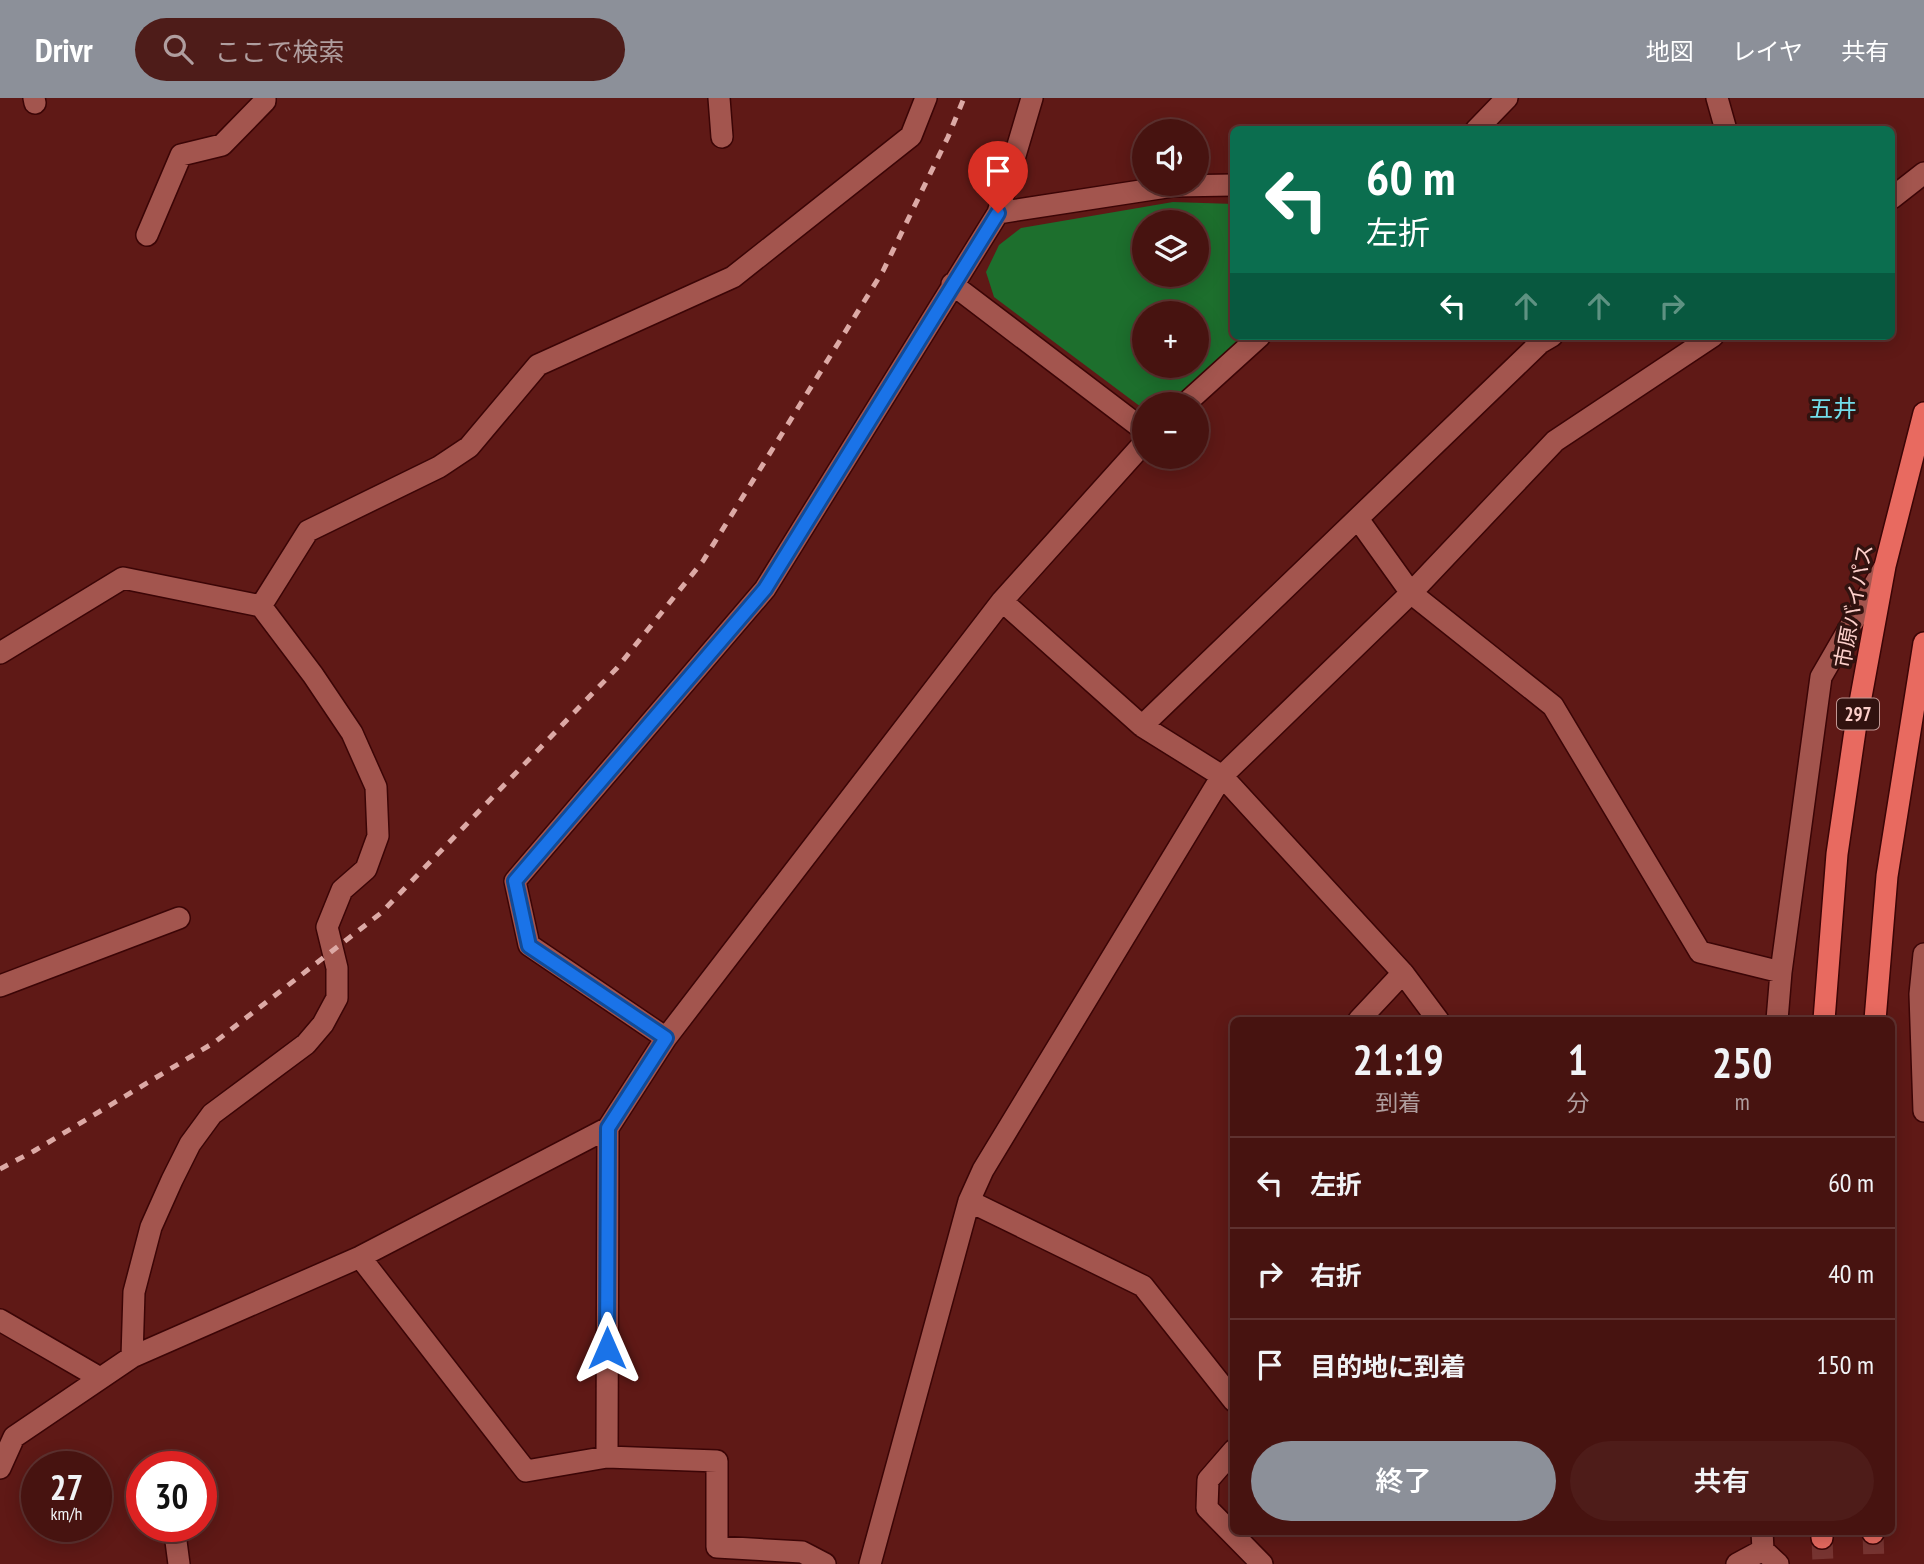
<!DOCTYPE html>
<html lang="ja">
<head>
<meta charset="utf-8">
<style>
	:root { --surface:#471310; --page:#4e1c19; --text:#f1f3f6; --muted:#b09e9f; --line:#5f3230; --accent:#8c9099 }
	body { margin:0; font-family:"PT Sans Narrow","Noto Sans JP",sans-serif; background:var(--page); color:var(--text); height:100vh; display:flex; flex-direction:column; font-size:26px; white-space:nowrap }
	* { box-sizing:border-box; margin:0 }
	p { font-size:23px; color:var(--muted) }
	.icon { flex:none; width:38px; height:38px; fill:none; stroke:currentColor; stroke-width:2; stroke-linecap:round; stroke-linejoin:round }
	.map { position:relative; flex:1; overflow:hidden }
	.side { position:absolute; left:1230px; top:919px; width:665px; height:518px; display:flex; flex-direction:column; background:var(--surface); border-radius:10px; box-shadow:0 4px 18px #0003,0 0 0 2px var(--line) }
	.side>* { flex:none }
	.top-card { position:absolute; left:1230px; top:28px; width:665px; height:214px; border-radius:10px; box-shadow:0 4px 18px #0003,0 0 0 2px var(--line); background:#0b6e4f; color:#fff; overflow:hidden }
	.buttons { position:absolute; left:1132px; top:21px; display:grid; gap:14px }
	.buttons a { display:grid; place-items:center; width:77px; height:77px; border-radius:50%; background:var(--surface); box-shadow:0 4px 18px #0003,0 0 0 2px var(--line); font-size:35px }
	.speed { position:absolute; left:21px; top:1353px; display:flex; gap:14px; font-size:35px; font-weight:700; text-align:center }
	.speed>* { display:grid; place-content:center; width:91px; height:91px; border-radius:50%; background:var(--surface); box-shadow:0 4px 18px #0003,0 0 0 2px var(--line); line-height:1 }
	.speed small { font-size:18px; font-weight:400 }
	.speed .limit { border:10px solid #d22; background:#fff; color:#111 }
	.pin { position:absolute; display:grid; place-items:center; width:60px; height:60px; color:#fff; margin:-72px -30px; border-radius:50% 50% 50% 0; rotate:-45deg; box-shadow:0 0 7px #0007 }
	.pin .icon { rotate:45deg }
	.me { position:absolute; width:77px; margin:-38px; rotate:0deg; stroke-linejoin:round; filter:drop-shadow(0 0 5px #0008) }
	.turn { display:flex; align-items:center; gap:24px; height:147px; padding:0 21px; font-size:32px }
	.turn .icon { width:91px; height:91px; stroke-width:2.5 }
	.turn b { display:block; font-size:49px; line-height:60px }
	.lanes { display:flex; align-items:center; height:66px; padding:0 21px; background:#0003; justify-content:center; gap:35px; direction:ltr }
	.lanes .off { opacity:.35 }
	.eta { display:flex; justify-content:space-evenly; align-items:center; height:119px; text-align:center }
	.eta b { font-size:42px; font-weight:600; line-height:49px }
	.action { display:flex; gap:14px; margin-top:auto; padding:14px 21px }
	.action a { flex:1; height:80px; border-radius:42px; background:var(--accent); color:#fff; font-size:28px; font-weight:600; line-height:80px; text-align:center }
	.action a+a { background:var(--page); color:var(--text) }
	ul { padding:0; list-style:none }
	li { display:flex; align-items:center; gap:21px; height:91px; padding:0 21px; border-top:2px solid var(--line) }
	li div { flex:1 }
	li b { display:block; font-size:26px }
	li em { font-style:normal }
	header { display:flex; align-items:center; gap:42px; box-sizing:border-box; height:98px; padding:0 35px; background:var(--accent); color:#fff }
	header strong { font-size:33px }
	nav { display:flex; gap:38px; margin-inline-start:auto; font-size:24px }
	.search { width:490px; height:63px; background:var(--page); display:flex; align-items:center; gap:18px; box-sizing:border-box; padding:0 24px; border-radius:38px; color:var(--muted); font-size:26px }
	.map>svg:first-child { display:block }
	.green { fill:#1d6f2d; fill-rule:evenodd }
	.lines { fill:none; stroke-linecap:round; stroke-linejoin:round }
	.highway-tunnel { stroke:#773431; stroke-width:21; stroke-dasharray:21 10; stroke-linecap:butt }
	.street-casing { stroke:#3b0506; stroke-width:24 }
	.highway-casing { stroke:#3b0506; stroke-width:24 }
	.street { stroke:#a3554e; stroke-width:21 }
	.highway { stroke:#e86a60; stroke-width:21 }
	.rail { stroke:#dca9a5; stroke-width:5; stroke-dasharray:9 9; stroke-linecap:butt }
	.route-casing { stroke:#114b97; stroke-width:18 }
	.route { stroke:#1a73e8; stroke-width:12 }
	.labels { text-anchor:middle; stroke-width:7; stroke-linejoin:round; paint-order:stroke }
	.shield { fill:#31120f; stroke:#c09793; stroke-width:2 }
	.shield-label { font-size:19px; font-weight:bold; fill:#fdd0cb }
	.street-label { font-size:21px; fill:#fdd0cb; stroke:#31120f }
	.quarter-label { font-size:24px; fill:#72ddea; stroke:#31120f }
</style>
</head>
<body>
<header>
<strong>Drivr</strong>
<div class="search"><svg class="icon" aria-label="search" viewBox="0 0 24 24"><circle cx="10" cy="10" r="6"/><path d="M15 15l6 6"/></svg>ここで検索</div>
<nav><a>地図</a><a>レイヤ</a><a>共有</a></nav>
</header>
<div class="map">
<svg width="1924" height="1466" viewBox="0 0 1924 1466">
	<rect width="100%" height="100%" fill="#5f1916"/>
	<path class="green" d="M 1173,104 L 1234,106 L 1234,238 L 1242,238 L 1174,306 L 1144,306 L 1144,309 L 1141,309 L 994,199 L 986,174 L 999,147 L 1021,130 ZM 1144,124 L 1197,124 L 1197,177 L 1144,177 ZM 1144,215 L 1197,215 L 1197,268 L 1144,268 Z"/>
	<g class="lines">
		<path class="highway-tunnel" d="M 1873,1435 L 1874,1466
			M 1822,1440 L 1823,1466"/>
		<g class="street-casing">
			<path id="street" d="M 34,0 L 35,5
				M 719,0 L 722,39
				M 1717,0 L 1726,32
				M 1476,32 L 1507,0
				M 1892,100 L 1924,75
				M 998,115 L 1173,88 L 1234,87
				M 147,137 L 181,57 L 222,47 L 265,3 L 265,0
				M 952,186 L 1144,332
				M 1185,306 L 1260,238
				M 1358,421 L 1411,495 L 1553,608 L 1700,854 L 1781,874
				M 1002,503 L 1142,628 L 1540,245 L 1552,238
				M 261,508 L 308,433 L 439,369 L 469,349 L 538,267 L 733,179 L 911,38 L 926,0
				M 0,555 L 123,480 L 261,508 L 313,577 L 352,635 L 376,689 L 378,738 L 366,771 L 342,792 L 327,829 L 337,870 L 337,900 L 323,926 L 306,946 L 212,1016 L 190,1046 L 172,1082 L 151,1129 L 134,1194 L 132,1259
				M 1142,628 L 1222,678 L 1403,875 L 1438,922
				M 1924,856 L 1920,896 L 1924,1013
				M 0,888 L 179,820
				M 1359,922 L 1403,875
				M 1777,922 L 1781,874 L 1821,579 L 1884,470
				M 666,940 L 529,847 L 515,783 L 765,491 L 998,115 L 1032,0
				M 969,1103 L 1143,1188 L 1234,1303
				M 360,1159 L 526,1373 L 607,1359 L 608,1030 L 666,940 L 1002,503 L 1144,345
				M 0,1222 L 100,1280
				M 1234,1352 L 1208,1382 L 1207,1410 L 1262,1466
				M 607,1359 L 717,1363 L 717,1449 L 802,1454 L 825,1466
				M 0,1370 L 14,1339 L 132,1259 L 360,1159 L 608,1030
				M 174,1428 L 179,1466
				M 1762,1433 L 1763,1452 L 1778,1466
				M 870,1466 L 969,1103 L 983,1072 L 1222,678 L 1411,495 L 1555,343 L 1713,238
				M 1737,1466 L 1763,1452"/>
		</g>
		<g class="highway-casing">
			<path id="highway" d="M 1824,922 L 1837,756 L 1856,626 L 1885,468 L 1924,315
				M 1875,922 L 1887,778 L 1924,545
				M 1873,1433 L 1873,1435
				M 1822,1440 L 1822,1433"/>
		</g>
		<use href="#street" class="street"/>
		<use href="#highway" class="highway"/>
		<path class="rail" d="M 0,1071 L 34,1053 L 215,944 L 381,815 L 617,570 L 703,463 L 883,173 L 948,39 L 964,0"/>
	</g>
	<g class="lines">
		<g class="route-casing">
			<path id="route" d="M 607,1250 L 608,1030 L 666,940 L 529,848 L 515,783 L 765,491 L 998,115"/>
		</g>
		<use href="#route" class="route"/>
	</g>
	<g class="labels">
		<rect class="shield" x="1837" y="600.5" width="42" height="31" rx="5"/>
		<g class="shield-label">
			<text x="1858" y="623">297</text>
		</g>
		<g class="street-label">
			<text transform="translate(1854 508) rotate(-79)" y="7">市原バイパス</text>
		</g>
		<g class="quarter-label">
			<text x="1833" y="319">五井</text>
		</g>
	</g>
</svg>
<div class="buttons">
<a><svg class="icon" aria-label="sound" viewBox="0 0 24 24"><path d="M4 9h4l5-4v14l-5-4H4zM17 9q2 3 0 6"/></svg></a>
<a><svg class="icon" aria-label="layers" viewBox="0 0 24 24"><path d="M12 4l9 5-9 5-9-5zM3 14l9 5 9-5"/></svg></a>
<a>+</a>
<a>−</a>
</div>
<div class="speed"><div>27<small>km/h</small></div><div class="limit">30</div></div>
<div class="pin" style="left:998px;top:115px;background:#d93025"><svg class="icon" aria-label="arrive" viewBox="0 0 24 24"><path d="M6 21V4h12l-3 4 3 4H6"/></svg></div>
<svg class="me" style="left:607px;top:1250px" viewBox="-20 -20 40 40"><path d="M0-17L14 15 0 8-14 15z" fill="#1a73e8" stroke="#fff" stroke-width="4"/></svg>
<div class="top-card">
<div class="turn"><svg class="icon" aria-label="left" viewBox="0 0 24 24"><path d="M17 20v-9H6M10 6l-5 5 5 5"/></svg><div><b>60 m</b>左折</div></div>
<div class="lanes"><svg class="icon" aria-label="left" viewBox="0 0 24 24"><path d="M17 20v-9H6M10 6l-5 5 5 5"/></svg><svg class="icon off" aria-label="ahead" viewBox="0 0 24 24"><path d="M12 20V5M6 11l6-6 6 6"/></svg><svg class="icon off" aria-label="ahead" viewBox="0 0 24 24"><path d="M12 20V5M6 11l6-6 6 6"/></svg><svg class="icon off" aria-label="right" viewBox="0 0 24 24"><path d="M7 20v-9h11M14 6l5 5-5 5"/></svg></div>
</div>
<section class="side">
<div class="eta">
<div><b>21:19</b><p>到着</p></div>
<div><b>1</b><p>分</p></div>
<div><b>250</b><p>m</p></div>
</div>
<ul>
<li><svg class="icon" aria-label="left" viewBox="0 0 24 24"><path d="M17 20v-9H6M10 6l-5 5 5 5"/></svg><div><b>左折</b></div><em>60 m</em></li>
<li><svg class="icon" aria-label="right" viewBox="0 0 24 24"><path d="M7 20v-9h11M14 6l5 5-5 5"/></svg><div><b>右折</b></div><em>40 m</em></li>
<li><svg class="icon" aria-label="arrive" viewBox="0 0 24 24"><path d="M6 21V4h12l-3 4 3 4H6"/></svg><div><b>目的地に到着</b></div><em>150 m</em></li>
</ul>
<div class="action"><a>終了</a><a>共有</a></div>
</section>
</div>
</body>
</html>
